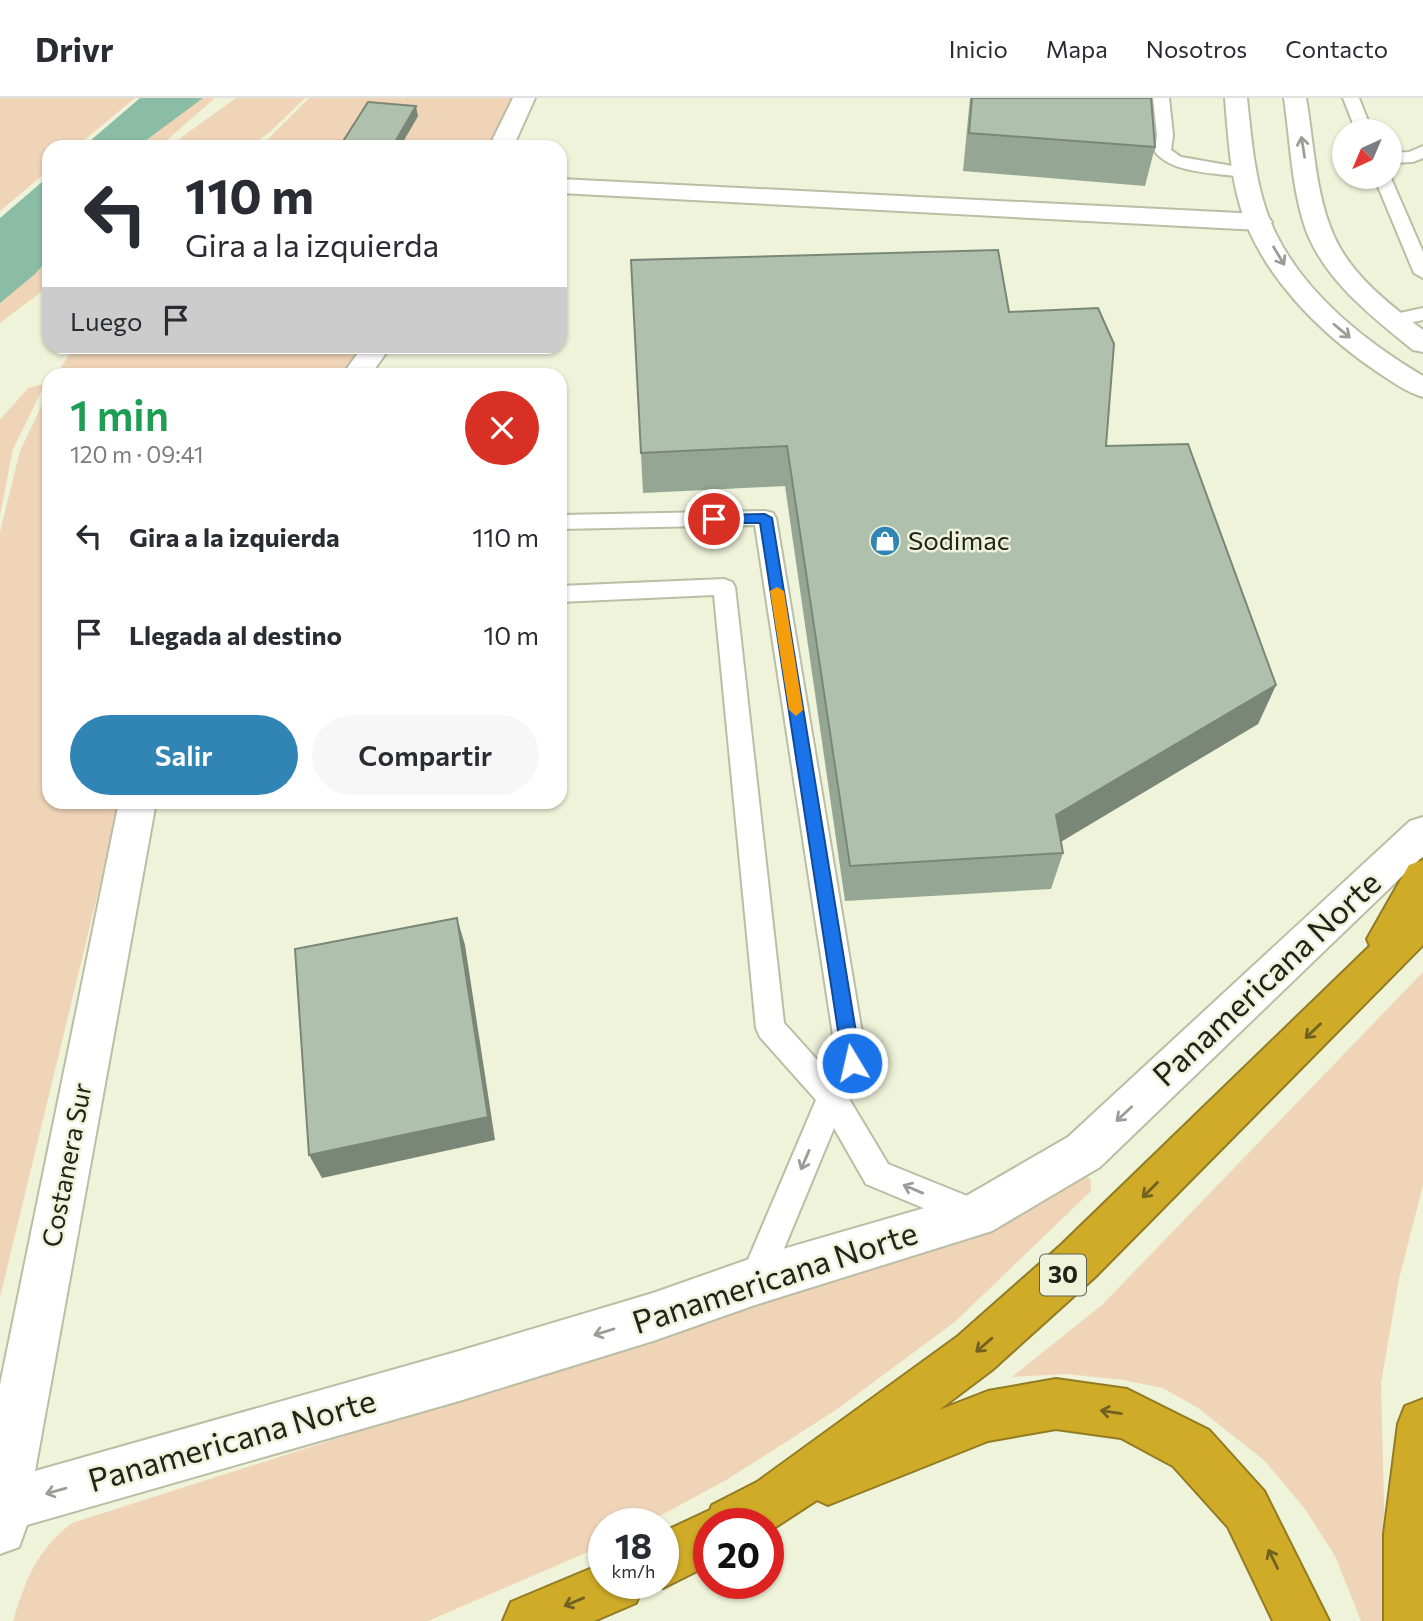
<!DOCTYPE html>
<html lang="es">
<head>
<meta charset="utf-8">
<style>
	:root { --surface:#fff; --page:#f7f7f7; --text:#2b2b33; --muted:#7c7c81; --line:#e1e1e2; --accent:#3185b5 }
	body { margin:0; font-family:Commissioner,sans-serif; background:var(--page); color:var(--text); height:100vh; display:flex; flex-direction:column; font-size:26px; white-space:nowrap }
	* { box-sizing:border-box; margin:0 }
	p { font-size:23px; color:var(--muted) }
	.icon { flex:none; width:38px; height:38px; fill:none; stroke:currentColor; stroke-width:2; stroke-linecap:round; stroke-linejoin:round }
	.map { position:relative; flex:1; overflow:hidden }
	.sheet { position:absolute; left:42px; top:270px; width:525px; height:441px; display:flex; flex-direction:column; background:var(--surface); border-radius:21px; box-shadow:0 2px 5px #0004 }
	.sheet>* { flex:none }
	.top-card { position:absolute; left:42px; top:42px; width:525px; height:214px; border-radius:21px; box-shadow:0 2px 5px #0004; background:#fff; color:var(--text); overflow:hidden }
	.needle { width:46px; rotate:224deg }
	.fabs { position:absolute; left:1332px; top:21px; display:grid; gap:14px }
	.fabs a { display:grid; place-items:center; width:70px; height:70px; border-radius:50%; background:var(--surface); box-shadow:0 2px 5px #0004; font-size:35px }
	.speed { position:absolute; left:588px; top:1410px; display:flex; gap:14px; font-size:35px; font-weight:700; text-align:center }
	.speed>* { display:grid; place-content:center; width:91px; height:91px; border-radius:50%; background:var(--surface); box-shadow:0 2px 5px #0004; line-height:1 }
	.speed small { font-size:18px; font-weight:400 }
	.speed .limit { border:10px solid #d22; background:#fff; color:#111 }
	.pin { position:absolute; display:grid; place-items:center; width:60px; height:60px; color:#fff; margin:-30px; border:4px solid #fff; border-radius:50%; box-shadow:0 2px 7px #0007 }
	.me { position:absolute; width:77px; margin:-38px; rotate:351deg; stroke-linejoin:round; filter:drop-shadow(0 0 5px #0008) }
	.turn { display:flex; align-items:center; gap:24px; height:147px; padding:0 28px; font-size:32px }
	.turn .icon { width:91px; height:91px; stroke-width:2.5 }
	.turn b { display:block; font-size:49px; line-height:60px }
	.then { display:flex; align-items:center; height:66px; padding:0 28px; background:#0003; gap:14px; font-size:26px }
	.round { display:grid; place-items:center; flex:none; width:74px; height:74px; border-radius:37px; background:var(--page) }
	.headline { display:flex; align-items:center; justify-content:space-between; height:119px; padding:0 28px }
	h1 { font-size:42px; font-weight:600; line-height:52px; color:#1e9e55 }
	.button { display:flex; gap:14px; margin-top:auto; padding:14px 28px }
	.button a { flex:1; height:80px; border-radius:42px; background:var(--accent); color:#fff; font-size:28px; font-weight:600; line-height:80px; text-align:center }
	.button a+a { background:var(--page); color:var(--text) }
	ul { padding:0; list-style:none }
	li { display:flex; align-items:center; gap:21px; height:98px; padding:0 28px }
	li div { flex:1 }
	li b { display:block; font-size:26px }
	li em { font-style:normal }
	header { display:flex; align-items:center; gap:42px; box-sizing:border-box; height:98px; padding:0 35px; background:var(--surface); border-bottom:2px solid var(--line) }
	header strong { font-size:33px }
	nav { display:flex; gap:38px; margin-inline-start:auto; font-size:24px }
	.map>svg:first-child { display:block }
	.green { fill:#f0d4b8 }
	.water { fill:#8bbda6 }
	.lines { fill:none; stroke-linecap:round; stroke-linejoin:round }
	.lane-casing { stroke:#b9bea4; stroke-width:4 }
	.street-casing { stroke:#b9bea4; stroke-width:4 }
	.secondary-casing { stroke:#b9bea4; stroke-width:4 }
	.highway-casing { stroke:#927c23; stroke-width:4 }
	.lane { fill:#fff; fill-rule:evenodd }
	.street { fill:#fff; fill-rule:evenodd }
	.secondary { fill:#fff; fill-rule:evenodd }
	.highway { fill:#cfab28; fill-rule:evenodd }
	.wall { fill:#96a694 }
	.shaded-wall { fill:#7a8778 }
	.building { fill:#afc1ac; stroke:#7a8778; stroke-width:2 }
	.oneway { stroke:#9c9c98 }
	.oneway2 { stroke:#706121 }
	.route { fill:#1a73e8; stroke:#114b97; stroke-width:2 }
	.slow { fill:#f59e0b }
	.labels { text-anchor:middle; stroke-width:5; stroke-linejoin:round; paint-order:stroke }
	.shield { fill:#eef3d9; stroke:#5f6254; stroke-width:2 }
	.shield-label { font-size:24px; font-weight:bold; fill:#22241b }
	.poi-label { font-size:26px; fill:#22241b; stroke:#eef3d9; text-anchor:start }
	.street-label { font-size:26px; fill:#22241b; stroke:#eef3d9 }
	.near-street-label { font-size:32px; fill:#22241b; stroke:#eef3d9 }
</style>
</head>
<body>
<header>
<strong>Drivr</strong>
<nav><a>Inicio</a><a>Mapa</a><a>Nosotros</a><a>Contacto</a></nav>
</header>
<div class="map">
<svg width="1423" height="1523" viewBox="0 0 1423 1523">
	<rect width="100%" height="100%" fill="#eef3d9"/>
	<path class="green" d="M 0,0 L 135,0 L 76,49 L 49,49 L 49,72 L 0,113 Z
		M 146,0 L 215,0 L 159,49 L 90,49 Z
		M 236,0 L 305,0 L 270,34 L 249,49 L 168,49 Z
		M 309,0 L 518,0 L 499,49 L 260,49 Z
		M 49,84 L 49,188 L 0,225 L 0,123 Z
		M 74,248 L 360,248 L 360,249 L 341,276 L 57,276 Z
		M 45,286 L 13,351 L 0,417 L 0,322 L 28,290 Z
		M 49,292 L 49,704 L 120,704 L 0,1199 L 0,434 L 20,353 Z
		M 1423,874 L 1423,1087 L 1399,1181 L 1381,1285 L 1386,1484 L 1383,1523 L 1361,1523 L 1335,1458 L 1305,1411 L 1265,1363 L 1198,1310 L 1163,1290 L 1123,1282 L 1067,1276 L 1012,1279 L 1102,1207 Z
		M 1080,1073 L 1091,1082 L 1091,1093 L 956,1223 L 836,1312 L 728,1381 L 645,1426 L 604,1426 L 604,1447 L 428,1523 L 13,1523 C 26,1481 36,1453 72,1425 L 401,1320 Z"/>
	<path class="water" d="M 140,0 L 203,0 L 137,49 L 83,49 Z
		M 49,78 L 49,160 L 35,176 L 0,205 L 0,120 Z"/>
	<g class="lines">
		<g class="lane-casing">
			<path id="lane" d="M 1153,0 L 1169,0 L 1173,37 L 1171,52 L 1181,59 L 1250,71 L 1252,74 L 1250,77 L 1244,79 C 1217,75 1173,76 1155,54 L 1157,37 Z
				M 1343,0 L 1359,0 L 1372,33 L 1356,33 Z
				M 1423,48 L 1423,60 L 1413,64 L 1390,65 L 1390,55 L 1409,54 Z
				M 1390,78 L 1423,154 L 1423,180 L 1414,175 L 1374,79 Z
				M 1423,210 L 1423,222 L 1393,228 L 1384,222 L 1386,218 Z
				M 765,413 L 773,415 L 776,420 L 867,965 L 848,999 L 888,1066 L 987,1106 L 992,1117 L 987,1128 L 976,1132 L 866,1086 L 834,1030 L 766,1194 L 755,1199 L 744,1194 L 739,1183 L 816,1002 L 760,939 L 756,930 L 714,497 L 560,504 L 560,488 L 724,481 L 732,484 L 735,489 L 784,925 L 830,976 L 837,963 L 755,427 L 560,431 L 560,417 Z"/>
		</g>
		<g class="street-casing">
			<path id="street" d="M 560,81 L 1259,116 L 1268,119 L 1272,124 L 1268,129 L 1259,132 L 560,95 Z"/>
		</g>
		<g class="secondary-casing">
			<path id="secondary" d="M 513,0 L 535,0 L 513,49 L 489,49 Z
				M 1225,0 L 1247,0 C 1251,37 1254,76 1266,112 C 1291,185 1359,240 1423,278 L 1423,299 C 1406,294 1391,283 1376,273 C 1320,235 1262,178 1241,111 C 1230,75 1228,37 1225,0 Z
				M 1284,0 L 1306,0 C 1314,45 1315,96 1334,138 C 1351,177 1390,207 1423,232 L 1423,254 L 1413,252 C 1370,217 1319,178 1303,123 C 1291,83 1290,40 1284,0 Z
				M 363,248 L 391,248 L 371,276 L 343,276 Z
				M 119,704 L 156,704 L 35,1373 L 459,1253 L 653,1195 L 755,1159 L 966,1098 L 1068,1039 L 1410,723 L 1423,719 L 1423,758 L 1100,1069 L 992,1133 L 755,1207 L 653,1243 L 459,1303 L 27,1427 L 19,1449 L 0,1456 L 0,1287 Z"/>
		</g>
		<g class="highway-casing">
			<path id="highway" d="M 1423,762 L 1423,847 L 1095,1179 L 992,1272 L 939,1312 L 988,1293 L 1056,1281 L 1127,1291 L 1209,1332 L 1264,1393 L 1329,1523 L 1273,1523 L 1228,1429 L 1173,1368 L 1121,1340 L 1056,1331 L 988,1343 L 828,1407 L 817,1402 L 768,1434 L 768,1426 L 709,1426 L 709,1467 L 663,1490 L 654,1486 L 663,1486 L 663,1434 L 710,1412 L 712,1407 L 757,1384 L 958,1238 L 1061,1147 L 1370,848 L 1367,841 L 1409,767 Z
				M 1423,1301 L 1423,1523 L 1384,1523 L 1384,1436 L 1398,1326 L 1405,1308 Z
				M 604,1465 L 604,1486 L 644,1486 L 636,1505 L 594,1523 L 503,1523 L 511,1504 Z"/>
		</g>
		<use href="#lane" class="lane"/>
		<use href="#street" class="street"/>
		<use href="#secondary" class="secondary"/>
		<use href="#highway" class="highway"/>
	</g>
	<path class="wall" d="M 970,0 L 1151,0 L 1155,49 L 1145,88 L 963,73 Z
		M 418,18 L 400,49 L 343,49 L 342,45 Z
		M 631,162 L 1009,214 L 1106,348 L 1276,587 L 1258,626 L 1061,743 L 1063,755 L 1051,791 L 845,803 L 785,388 L 643,395 Z"/>
	<path class="shaded-wall" d="M 416,8 L 418,18 L 400,49 L 392,49 Z
		M 1276,587 L 1258,626 L 1044,754 L 1056,717 Z
		M 457,820 L 465,847 L 495,1042 L 322,1080 L 309,1057 Z"/>
	<path class="building" d="M 972,0 L 1151,0 L 1155,49 L 969,35 Z
		M 368,4 L 416,8 L 392,49 L 342,45 Z
		M 998,152 L 1009,214 L 1098,210 L 1114,246 L 1106,348 L 1188,346 L 1276,587 L 1056,717 L 1063,755 L 850,768 L 787,348 L 641,355 L 631,162 Z
		M 457,820 L 488,1019 L 309,1057 L 295,851 Z"/>
	<defs><path id="oneway-shaft" d="M-6 0H5M1.5-3L5.5 0L1.5 3" fill="none" stroke-width="1.6" stroke-linecap="round" stroke-linejoin="round" transform="scale(1.75)"/></defs>
	<g class="oneway">
		<use href="#oneway-shaft" transform="translate(1303 49) rotate(-99)"/>
		<use href="#oneway-shaft" transform="translate(1279 158) rotate(59)"/>
		<use href="#oneway-shaft" transform="translate(1342 233) rotate(40)"/>
		<use href="#oneway-shaft" transform="translate(1124 1016) rotate(137)"/>
		<use href="#oneway-shaft" transform="translate(805 1062) rotate(113)"/>
		<use href="#oneway-shaft" transform="translate(913 1091) rotate(-157)"/>
		<use href="#oneway-shaft" transform="translate(604 1234) rotate(163)"/>
		<use href="#oneway-shaft" transform="translate(56 1393) rotate(164)"/>
	</g>
	<g class="oneway2">
		<use href="#oneway-shaft" transform="translate(1313 933) rotate(136)"/>
		<use href="#oneway-shaft" transform="translate(1150 1092) rotate(135)"/>
		<use href="#oneway-shaft" transform="translate(984 1247) rotate(139)"/>
		<use href="#oneway-shaft" transform="translate(1111 1314) rotate(-171)"/>
		<use href="#oneway-shaft" transform="translate(1273 1461) rotate(-116)"/>
		<use href="#oneway-shaft" transform="translate(574 1504) rotate(157)"/>
	</g>
	<path class="route" d="M 765,416 L 772,420 L 861,965 L 859,971 L 852,973 L 846,971 L 843,965 L 760,425 L 714,425 L 708,421 L 714,417 Z"/>
	<path class="slow" d="M 777,489 L 784,493 L 803,612 L 796,618 L 789,612 L 770,493 Z"/>
	<defs>
		<g id="shop-disc" transform="scale(1.575)"><circle r="9.5" fill="#3185b5" stroke="#eef3d9"/><path d="M-5-2.5h2.3a2.7 3.5 0 0 1 5.4 0H5L5.5 6h-11ZM-1.5-2.5h3a1.5 2.3 0 0 0-3 0Z" fill="#fff"/></g>
	</defs>
	<g fill-rule="evenodd">
		<use href="#shop-disc" x="885" y="443"/>
	</g>
	<g class="labels">
		<rect class="shield" x="1040" y="1156.5" width="46" height="41" rx="5"/>
		<g class="shield-label">
			<text x="1063" y="1185">30</text>
		</g>
		<g class="poi-label">
			<text x="908" y="452">Sodimac</text>
		</g>
		<g class="street-label">
			<text transform="translate(67 1067) rotate(-79)" y="9">Costanera Sur</text>
		</g>
		<g class="near-street-label">
			<text transform="translate(1267 881) rotate(-43)" y="11">Panamericana Norte</text>
			<text transform="translate(775 1180) rotate(-18)" y="11">Panamericana Norte</text>
			<text transform="translate(232 1343) rotate(-16)" y="11">Panamericana Norte</text>
		</g>
	</g>
</svg>
<div class="fabs">
<a><svg class="needle" viewBox="-14 -14 28 28"><path d="M0-13l5 13h-10z" fill="#e53935"/><path d="M0 13l5-13h-10z" fill="#7c7c81"/></svg></a>
</div>
<div class="speed"><div>18<small>km/h</small></div><div class="limit">20</div></div>
<div class="pin" style="left:714px;top:421px;background:#d93025"><svg class="icon" aria-label="arrive" viewBox="0 0 24 24"><path d="M6 21V4h12l-3 4 3 4H6"/></svg></div>
<svg class="me" style="left:852px;top:965px" viewBox="-20 -20 40 40"><circle r="17" fill="#1a73e8" stroke="#fff" stroke-width="3"/><path d="M0-11L8 9 0 5-8 9z" fill="#fff"/></svg>
<div class="top-card">
<div class="turn"><svg class="icon" aria-label="left" viewBox="0 0 24 24"><path d="M17 20v-9H6M10 6l-5 5 5 5"/></svg><div><b>110 m</b>Gira a la izquierda</div></div>
<div class="then">Luego<svg class="icon" aria-label="arrive" viewBox="0 0 24 24"><path d="M6 21V4h12l-3 4 3 4H6"/></svg></div>
</div>
<section class="sheet">
<div class="headline"><div><h1>1 min</h1><p>120 m · 09:41</p></div><a class="round" style="background:#d93025;color:#fff"><svg class="icon" aria-label="close" viewBox="0 0 24 24"><path d="M6 6l12 12M18 6L6 18"/></svg></a></div>
<ul>
<li><svg class="icon" aria-label="left" viewBox="0 0 24 24"><path d="M17 20v-9H6M10 6l-5 5 5 5"/></svg><div><b>Gira a la izquierda</b></div><em>110 m</em></li>
<li><svg class="icon" aria-label="arrive" viewBox="0 0 24 24"><path d="M6 21V4h12l-3 4 3 4H6"/></svg><div><b>Llegada al destino</b></div><em>10 m</em></li>
</ul>
<div class="button"><a>Salir</a><a>Compartir</a></div>
</section>
</div>
</body>
</html>
